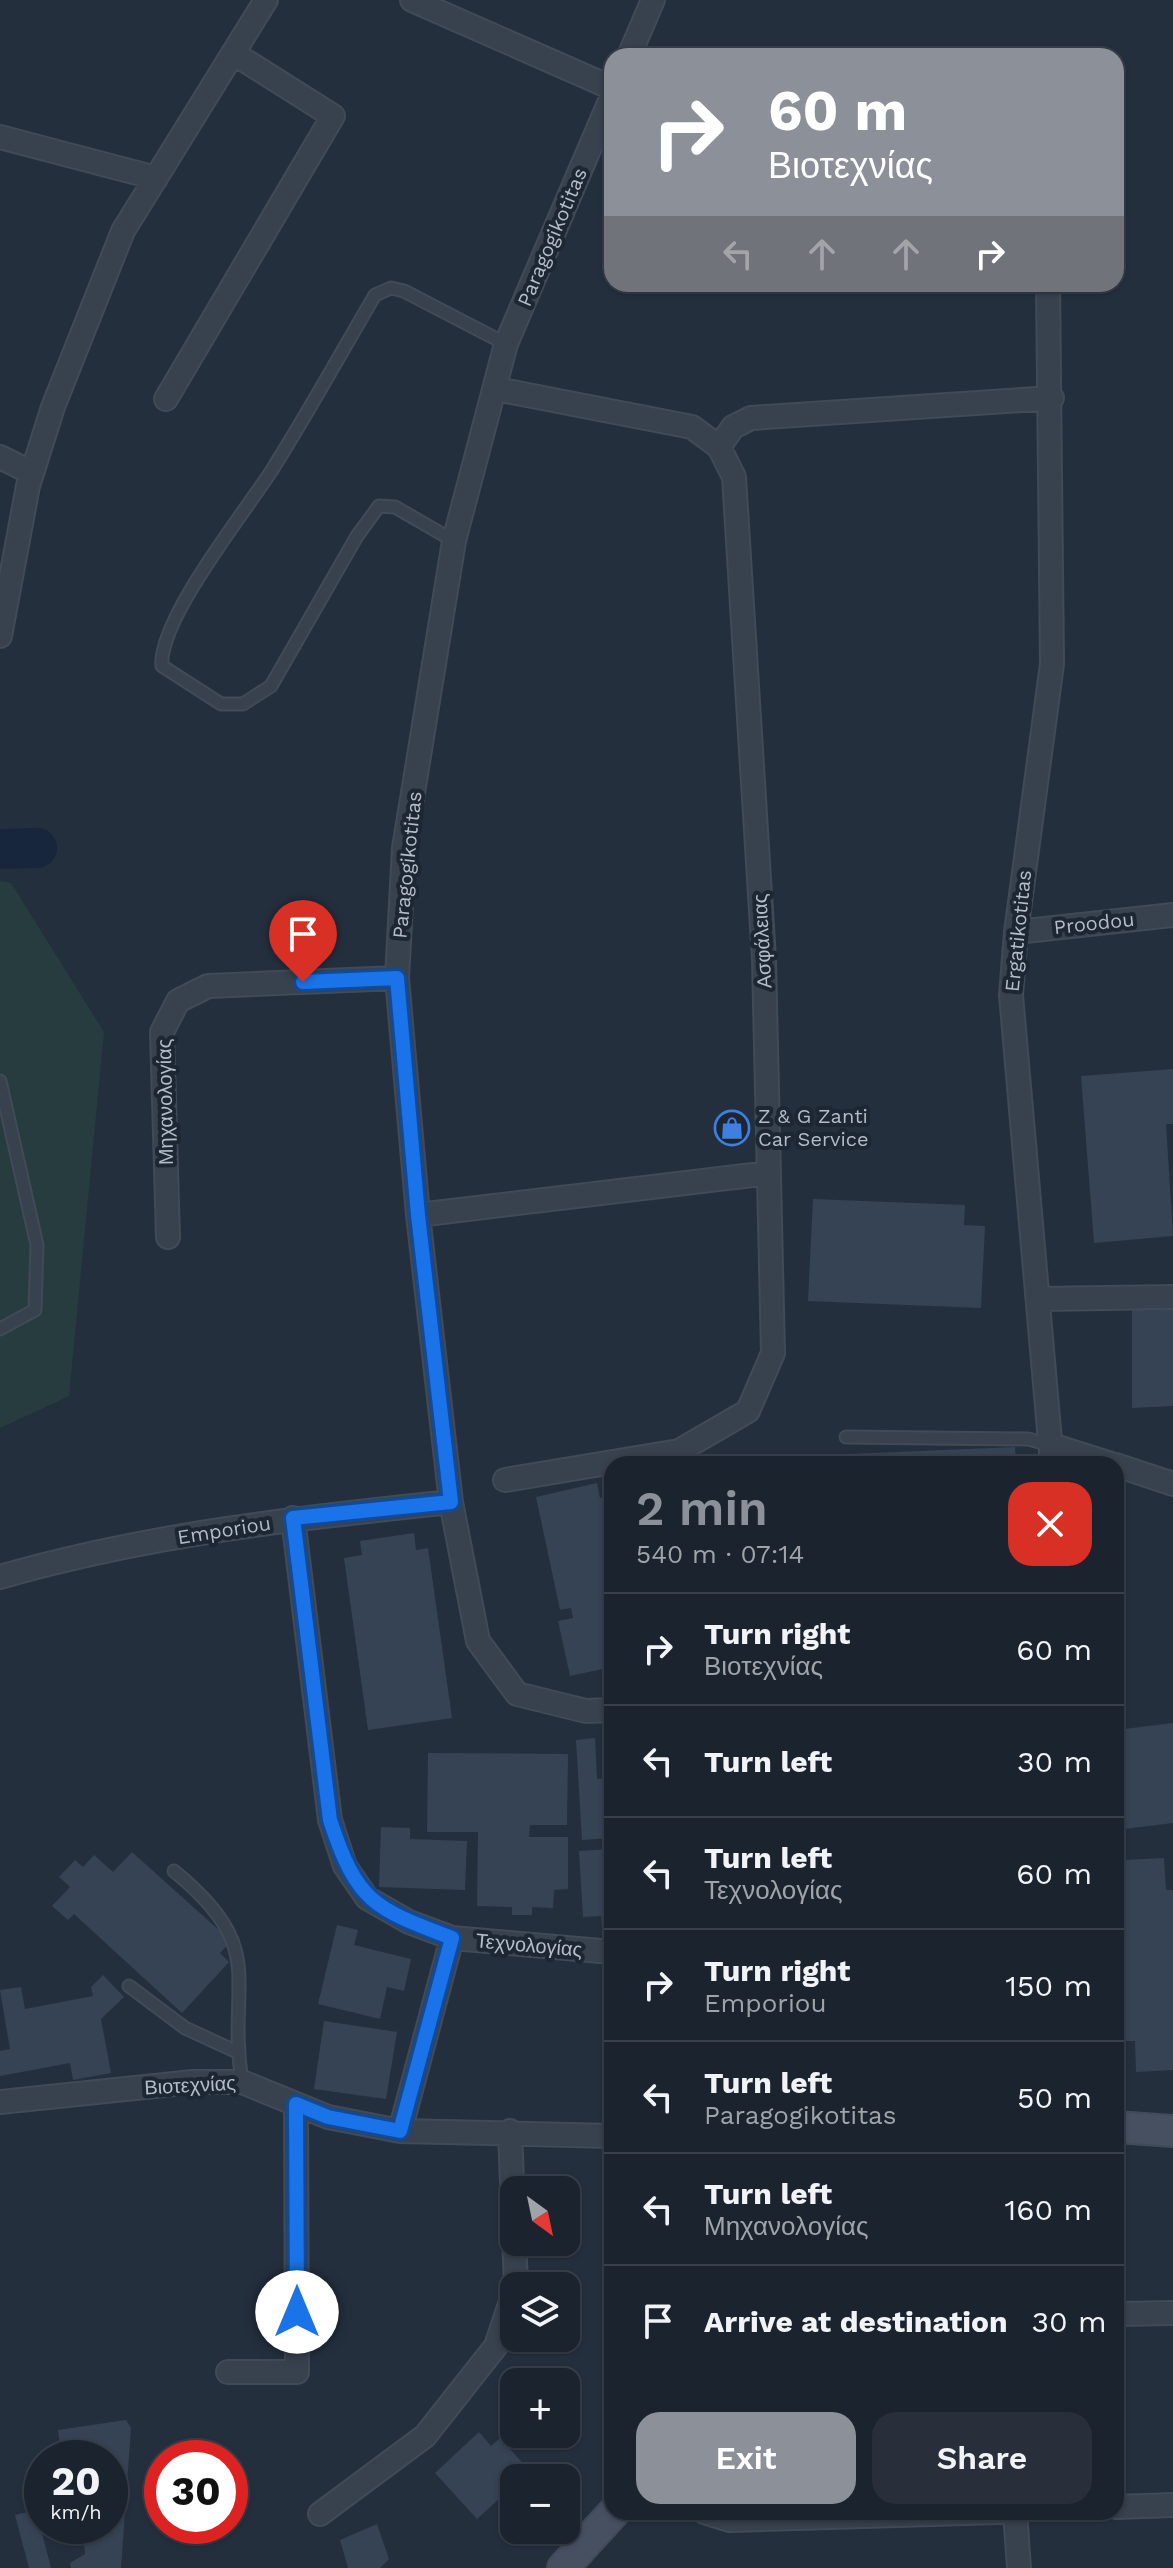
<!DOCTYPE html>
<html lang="en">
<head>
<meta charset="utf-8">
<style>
	:root { --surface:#1b232e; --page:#282f3a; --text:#f1f3f6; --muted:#a0a4aa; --line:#39404a; --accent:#8c9099 }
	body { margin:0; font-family:"Work Sans",sans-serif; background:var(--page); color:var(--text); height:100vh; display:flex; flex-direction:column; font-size:30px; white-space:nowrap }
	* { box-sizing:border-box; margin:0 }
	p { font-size:26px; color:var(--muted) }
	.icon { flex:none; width:44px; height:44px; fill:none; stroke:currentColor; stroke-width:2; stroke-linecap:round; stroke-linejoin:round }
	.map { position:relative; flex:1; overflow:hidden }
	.side { position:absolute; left:604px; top:1456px; width:520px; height:1064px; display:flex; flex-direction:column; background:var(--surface); border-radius:24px; box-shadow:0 2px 6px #0004,0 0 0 2px var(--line) }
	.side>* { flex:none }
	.banner { position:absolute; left:604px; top:48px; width:520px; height:244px; border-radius:24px; box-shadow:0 2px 6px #0004,0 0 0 2px var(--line); background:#8c9099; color:#fff; overflow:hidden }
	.needle { width:52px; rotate:147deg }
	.buttons { position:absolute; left:500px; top:2176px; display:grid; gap:16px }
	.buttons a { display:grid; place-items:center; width:80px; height:80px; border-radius:16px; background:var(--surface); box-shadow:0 2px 6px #0004,0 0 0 2px var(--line); font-size:40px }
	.speed { position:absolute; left:24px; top:2440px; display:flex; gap:16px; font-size:40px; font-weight:700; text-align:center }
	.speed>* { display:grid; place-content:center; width:104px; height:104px; border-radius:50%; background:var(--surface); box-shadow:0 2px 6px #0004,0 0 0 2px var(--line); line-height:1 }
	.speed small { font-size:20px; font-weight:400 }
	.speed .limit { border:12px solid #d22; background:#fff; color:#111 }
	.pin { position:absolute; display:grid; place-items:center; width:68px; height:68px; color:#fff; margin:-82px -34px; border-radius:50% 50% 50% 0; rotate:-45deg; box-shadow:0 0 8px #0007 }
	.pin .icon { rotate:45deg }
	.me { position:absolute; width:88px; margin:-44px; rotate:0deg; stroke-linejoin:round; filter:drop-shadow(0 0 6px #0008) }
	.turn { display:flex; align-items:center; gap:28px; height:168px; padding:0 32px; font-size:36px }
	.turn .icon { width:104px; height:104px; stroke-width:2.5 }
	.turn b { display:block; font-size:56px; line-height:68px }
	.lanes { display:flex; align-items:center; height:76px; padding:0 32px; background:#0003; justify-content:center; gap:40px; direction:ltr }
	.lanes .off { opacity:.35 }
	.round { display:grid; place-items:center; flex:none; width:84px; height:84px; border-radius:24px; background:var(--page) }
	.summary { display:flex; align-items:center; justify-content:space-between; height:136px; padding:0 32px }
	h1 { font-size:48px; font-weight:600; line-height:60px; color:var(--accent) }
	.action { display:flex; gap:16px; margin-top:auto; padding:16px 32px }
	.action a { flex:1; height:92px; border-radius:24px; background:var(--accent); color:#fff; font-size:32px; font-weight:600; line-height:92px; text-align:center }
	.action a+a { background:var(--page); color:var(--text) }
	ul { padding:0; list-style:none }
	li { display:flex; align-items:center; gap:24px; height:112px; padding:0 32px; border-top:2px solid var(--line) }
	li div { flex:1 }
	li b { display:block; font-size:30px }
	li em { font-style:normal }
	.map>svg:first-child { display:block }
	.green { fill:#263c3f }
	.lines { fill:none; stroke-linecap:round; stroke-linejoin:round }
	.river { stroke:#17263c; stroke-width:40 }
	.building { fill:#364354 }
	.lane-casing { stroke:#414a57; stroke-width:15 }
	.street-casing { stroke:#414a57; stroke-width:26 }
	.secondary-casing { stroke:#414a57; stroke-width:34 }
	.lane { stroke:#38414e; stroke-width:11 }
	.street { stroke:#38414e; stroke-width:22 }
	.secondary { stroke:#465061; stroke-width:30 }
	.route-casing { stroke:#114b97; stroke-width:20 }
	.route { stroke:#1a73e8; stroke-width:14 }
	.labels { text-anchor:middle; stroke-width:8; stroke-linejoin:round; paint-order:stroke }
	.street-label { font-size:20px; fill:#b4bcc9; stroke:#1d2633 }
	.poi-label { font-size:20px; fill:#b4bcc9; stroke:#1d2633; text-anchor:start }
</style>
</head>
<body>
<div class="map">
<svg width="1173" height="2568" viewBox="0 0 1173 2568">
	<rect width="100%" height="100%" fill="#242f3e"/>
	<path class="green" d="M 0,881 L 11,883 L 104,1032 L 69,1396 L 0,1428 Z"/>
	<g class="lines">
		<path class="river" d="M 0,849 L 37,848"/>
	</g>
	<path class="building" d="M 1173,1069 L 1173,1124 L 1166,1124 L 1173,1236 L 1094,1243 L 1081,1076 Z
		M 813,1199 L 965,1205 L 964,1225 L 985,1226 L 981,1308 L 808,1301 Z
		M 1173,1304 L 1173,1406 L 1132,1408 L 1132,1306 Z
		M 1015,1447 L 1016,1464 L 794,1464 L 794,1461 L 849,1458 L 849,1454 Z
		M 597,1483 L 600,1498 L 612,1495 L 612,1667 L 570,1676 L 558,1621 L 573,1618 L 571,1608 L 560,1610 L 536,1497 Z
		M 414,1533 L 416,1550 L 428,1548 L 452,1718 L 368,1730 L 344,1558 L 362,1555 L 360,1541 Z
		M 1173,1723 L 1173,1823 L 1116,1830 L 1116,1730 Z
		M 595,1738 L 597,1779 L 612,1778 L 612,1838 L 582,1840 L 576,1740 Z
		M 428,1753 L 568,1754 L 567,1825 L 530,1825 L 529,1837 L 568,1837 L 568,1889 L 554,1890 L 553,1908 L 532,1907 L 532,1915 L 512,1915 L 512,1907 L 477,1906 L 478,1832 L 427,1832 Z
		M 381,1827 L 410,1828 L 410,1839 L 467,1841 L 465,1890 L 379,1887 Z
		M 612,1849 L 612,1928 L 602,1928 L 601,1916 L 583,1917 L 579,1851 Z
		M 132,1852 L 231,1941 L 220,1953 L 229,1962 L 182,2013 L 74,1914 L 68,1920 L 52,1906 L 70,1887 L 59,1877 L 75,1860 L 83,1867 L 94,1855 L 113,1872 Z
		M 1164,1858 L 1166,1890 L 1173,1890 L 1173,2070 L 1136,2072 L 1135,2041 L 1125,2041 L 1118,1901 L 1126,1900 L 1123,1860 Z
		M 337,1925 L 358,1930 L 354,1945 L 411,1959 L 404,1991 L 387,1987 L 380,2019 L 318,2004 Z
		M 103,1975 L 124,1997 L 101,2019 L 111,2073 L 73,2080 L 70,2063 L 0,2076 L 0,2051 L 10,2049 L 0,1990 L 21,1987 L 25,2009 L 93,1996 L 91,1987 Z
		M 324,2021 L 397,2032 L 386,2099 L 314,2089 Z
		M 126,2420 L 131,2428 L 121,2568 L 71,2568 L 70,2563 L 85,2554 L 82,2526 L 110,2526 L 110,2458 L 72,2458 L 71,2452 L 61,2453 L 58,2430 Z
		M 479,2432 L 491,2446 L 500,2438 L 529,2470 L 521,2478 L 514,2478 L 514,2485 L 477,2519 L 435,2473 Z
		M 36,2510 L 51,2568 L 29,2568 L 15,2515 Z
		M 377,2524 L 389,2559 L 380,2568 L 348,2568 L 340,2540 Z"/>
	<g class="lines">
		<g class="lane-casing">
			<path id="lane" d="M 454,541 L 395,507 L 379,506 L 357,536 L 271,686 L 243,704 L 221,704 L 162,666 C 158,620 245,512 272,470 C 308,413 341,353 375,295 L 391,288 L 404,291 L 506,344
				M 0,1081 L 37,1245 L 35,1310 L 0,1329
				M 846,1437 L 1028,1439 L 1051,1445
				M 174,1871 C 271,1950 226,1980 242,2082
				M 129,1986 L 185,2028 L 237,2052"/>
		</g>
		<g class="street-casing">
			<path id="street" d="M 412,0 L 612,88
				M 629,56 L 653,0
				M 612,96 L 506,344 L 454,541 L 404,848 L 397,978 L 418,1215 L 451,1502 L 478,1641 L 517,1694 L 586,1711 L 612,1710
				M 0,137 L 156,178
				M 1048,284 L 1052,664 L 1016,932 L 1011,995 L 1052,1464
				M 496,389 L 692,427 L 719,447 L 734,477 L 764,959 L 773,1353 L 748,1411 L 679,1451 L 505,1480
				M 166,399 L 333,116 L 233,53
				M 719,447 L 733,427 L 751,418 L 1052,398
				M 0,457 L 32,473
				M 0,636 L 28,486 L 53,407 L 123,231 L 266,0
				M 1016,932 L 1173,915
				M 418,1215 L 769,1173
				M 168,1237 L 162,1032 L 178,1001 L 208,986 L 397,978
				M 1038,1299 L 1173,1297
				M 1051,1445 L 1111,1464
				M 1116,1465 L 1173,1484
				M 293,1518 L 330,1820 L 345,1866 L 367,1898 L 409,1922 L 452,1938 L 612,1952
				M 0,1577 C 149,1534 298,1518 451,1502
				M 0,2102 L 193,2082 L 242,2082 L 328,2117 L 400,2131 L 612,2136
				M 400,2131 L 452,1938
				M 510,2131 L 516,2286
				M 1116,2314 L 1173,2313
				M 228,2372 L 297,2372 L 296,2104
				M 1116,2507 L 1173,2505
				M 704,2512 L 730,2520 L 1001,2512
				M 1015,2512 L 1019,2568
				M 320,2514 L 425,2436 L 496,2346 L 514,2292"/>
		</g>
		<g class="secondary-casing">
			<path id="secondary" d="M 1116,2127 L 1173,2131
				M 563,2568 L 614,2512"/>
		</g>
		<use href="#lane" class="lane"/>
		<use href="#street" class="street"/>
		<use href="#secondary" class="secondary"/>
	</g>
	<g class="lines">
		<g class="route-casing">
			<path id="route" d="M 297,2312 L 296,2104 L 328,2117 L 400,2131 L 452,1938 C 373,1908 357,1902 330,1820 L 293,1518 L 451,1502 L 418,1215 L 397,978 L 303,982"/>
		</g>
		<use href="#route" class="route"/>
	</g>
	<defs>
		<g id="shop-ring" transform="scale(1.8)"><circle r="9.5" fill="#1d2633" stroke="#3f7fe0" stroke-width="1.5"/><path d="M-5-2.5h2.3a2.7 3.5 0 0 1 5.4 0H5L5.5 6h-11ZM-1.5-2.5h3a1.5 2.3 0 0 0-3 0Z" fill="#3f7fe0"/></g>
	</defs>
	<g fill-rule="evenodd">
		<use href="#shop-ring" x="732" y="1128"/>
	</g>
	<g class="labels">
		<g class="street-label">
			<text transform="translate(552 237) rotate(-67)" y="7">Paragogikotitas</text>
			<text transform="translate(407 865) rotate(-84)" y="7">Paragogikotitas</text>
			<text transform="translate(1094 923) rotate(-6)" y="7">Proodou</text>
			<text transform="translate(1018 931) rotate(-84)" y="7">Ergatikotitas</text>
			<text transform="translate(762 941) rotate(-93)" y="7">Ασφάλειας</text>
			<text transform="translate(165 1102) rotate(-91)" y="7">Μηχανολογίας</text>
			<text transform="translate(224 1530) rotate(-9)" y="7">Emporiou</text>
			<text transform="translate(529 1945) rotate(5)" y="7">Τεχνολογίας</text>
			<text transform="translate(190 2085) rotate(-3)" y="7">Βιοτεχνίας</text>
		</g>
		<g class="poi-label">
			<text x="758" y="1123">Z &amp; G Zanti<tspan x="758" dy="23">Car Service</tspan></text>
		</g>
	</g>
</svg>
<div class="buttons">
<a><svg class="needle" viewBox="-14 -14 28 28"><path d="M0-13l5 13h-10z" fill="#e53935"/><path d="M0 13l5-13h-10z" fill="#a0a4aa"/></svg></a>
<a><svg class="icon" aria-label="layers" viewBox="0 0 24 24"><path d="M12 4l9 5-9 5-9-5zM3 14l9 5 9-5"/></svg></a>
<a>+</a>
<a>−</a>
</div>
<div class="speed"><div>20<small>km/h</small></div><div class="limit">30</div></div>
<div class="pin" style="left:303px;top:982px;background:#d93025"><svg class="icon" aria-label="arrive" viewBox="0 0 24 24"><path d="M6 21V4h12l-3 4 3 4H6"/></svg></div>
<svg class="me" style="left:297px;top:2312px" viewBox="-20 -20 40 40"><circle r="19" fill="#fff"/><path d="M0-13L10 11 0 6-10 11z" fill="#1a73e8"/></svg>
<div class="banner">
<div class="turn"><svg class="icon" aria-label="right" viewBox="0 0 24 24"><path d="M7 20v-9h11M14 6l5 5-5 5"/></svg><div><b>60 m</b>Βιοτεχνίας</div></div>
<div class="lanes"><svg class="icon off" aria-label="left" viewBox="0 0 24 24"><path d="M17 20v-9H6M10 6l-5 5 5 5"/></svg><svg class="icon off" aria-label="ahead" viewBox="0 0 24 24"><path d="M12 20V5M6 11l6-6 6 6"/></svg><svg class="icon off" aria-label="ahead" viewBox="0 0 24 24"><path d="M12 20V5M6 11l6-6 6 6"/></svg><svg class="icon" aria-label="right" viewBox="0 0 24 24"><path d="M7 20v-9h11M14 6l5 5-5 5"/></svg></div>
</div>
<section class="side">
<div class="summary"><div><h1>2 min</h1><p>540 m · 07:14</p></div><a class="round" style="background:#d93025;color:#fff"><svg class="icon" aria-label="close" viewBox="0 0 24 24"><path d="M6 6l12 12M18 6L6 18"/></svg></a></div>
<ul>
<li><svg class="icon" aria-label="right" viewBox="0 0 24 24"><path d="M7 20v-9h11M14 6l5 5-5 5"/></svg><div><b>Turn right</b><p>Βιοτεχνίας</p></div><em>60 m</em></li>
<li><svg class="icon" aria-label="left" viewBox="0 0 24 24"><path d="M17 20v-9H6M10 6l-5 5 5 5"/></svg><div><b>Turn left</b></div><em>30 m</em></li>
<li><svg class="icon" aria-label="left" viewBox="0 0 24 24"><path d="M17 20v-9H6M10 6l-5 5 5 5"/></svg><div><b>Turn left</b><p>Τεχνολογίας</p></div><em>60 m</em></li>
<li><svg class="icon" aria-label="right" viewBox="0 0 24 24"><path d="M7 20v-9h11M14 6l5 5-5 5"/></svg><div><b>Turn right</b><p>Emporiou</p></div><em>150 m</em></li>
<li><svg class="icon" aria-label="left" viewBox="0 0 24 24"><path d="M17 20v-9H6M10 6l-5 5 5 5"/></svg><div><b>Turn left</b><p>Paragogikotitas</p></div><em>50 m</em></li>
<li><svg class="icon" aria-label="left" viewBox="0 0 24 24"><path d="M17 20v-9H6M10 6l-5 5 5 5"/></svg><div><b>Turn left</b><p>Μηχανολογίας</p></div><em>160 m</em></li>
<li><svg class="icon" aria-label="arrive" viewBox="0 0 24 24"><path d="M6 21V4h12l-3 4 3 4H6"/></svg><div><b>Arrive at destination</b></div><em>30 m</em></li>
</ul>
<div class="action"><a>Exit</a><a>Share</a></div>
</section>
</div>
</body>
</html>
